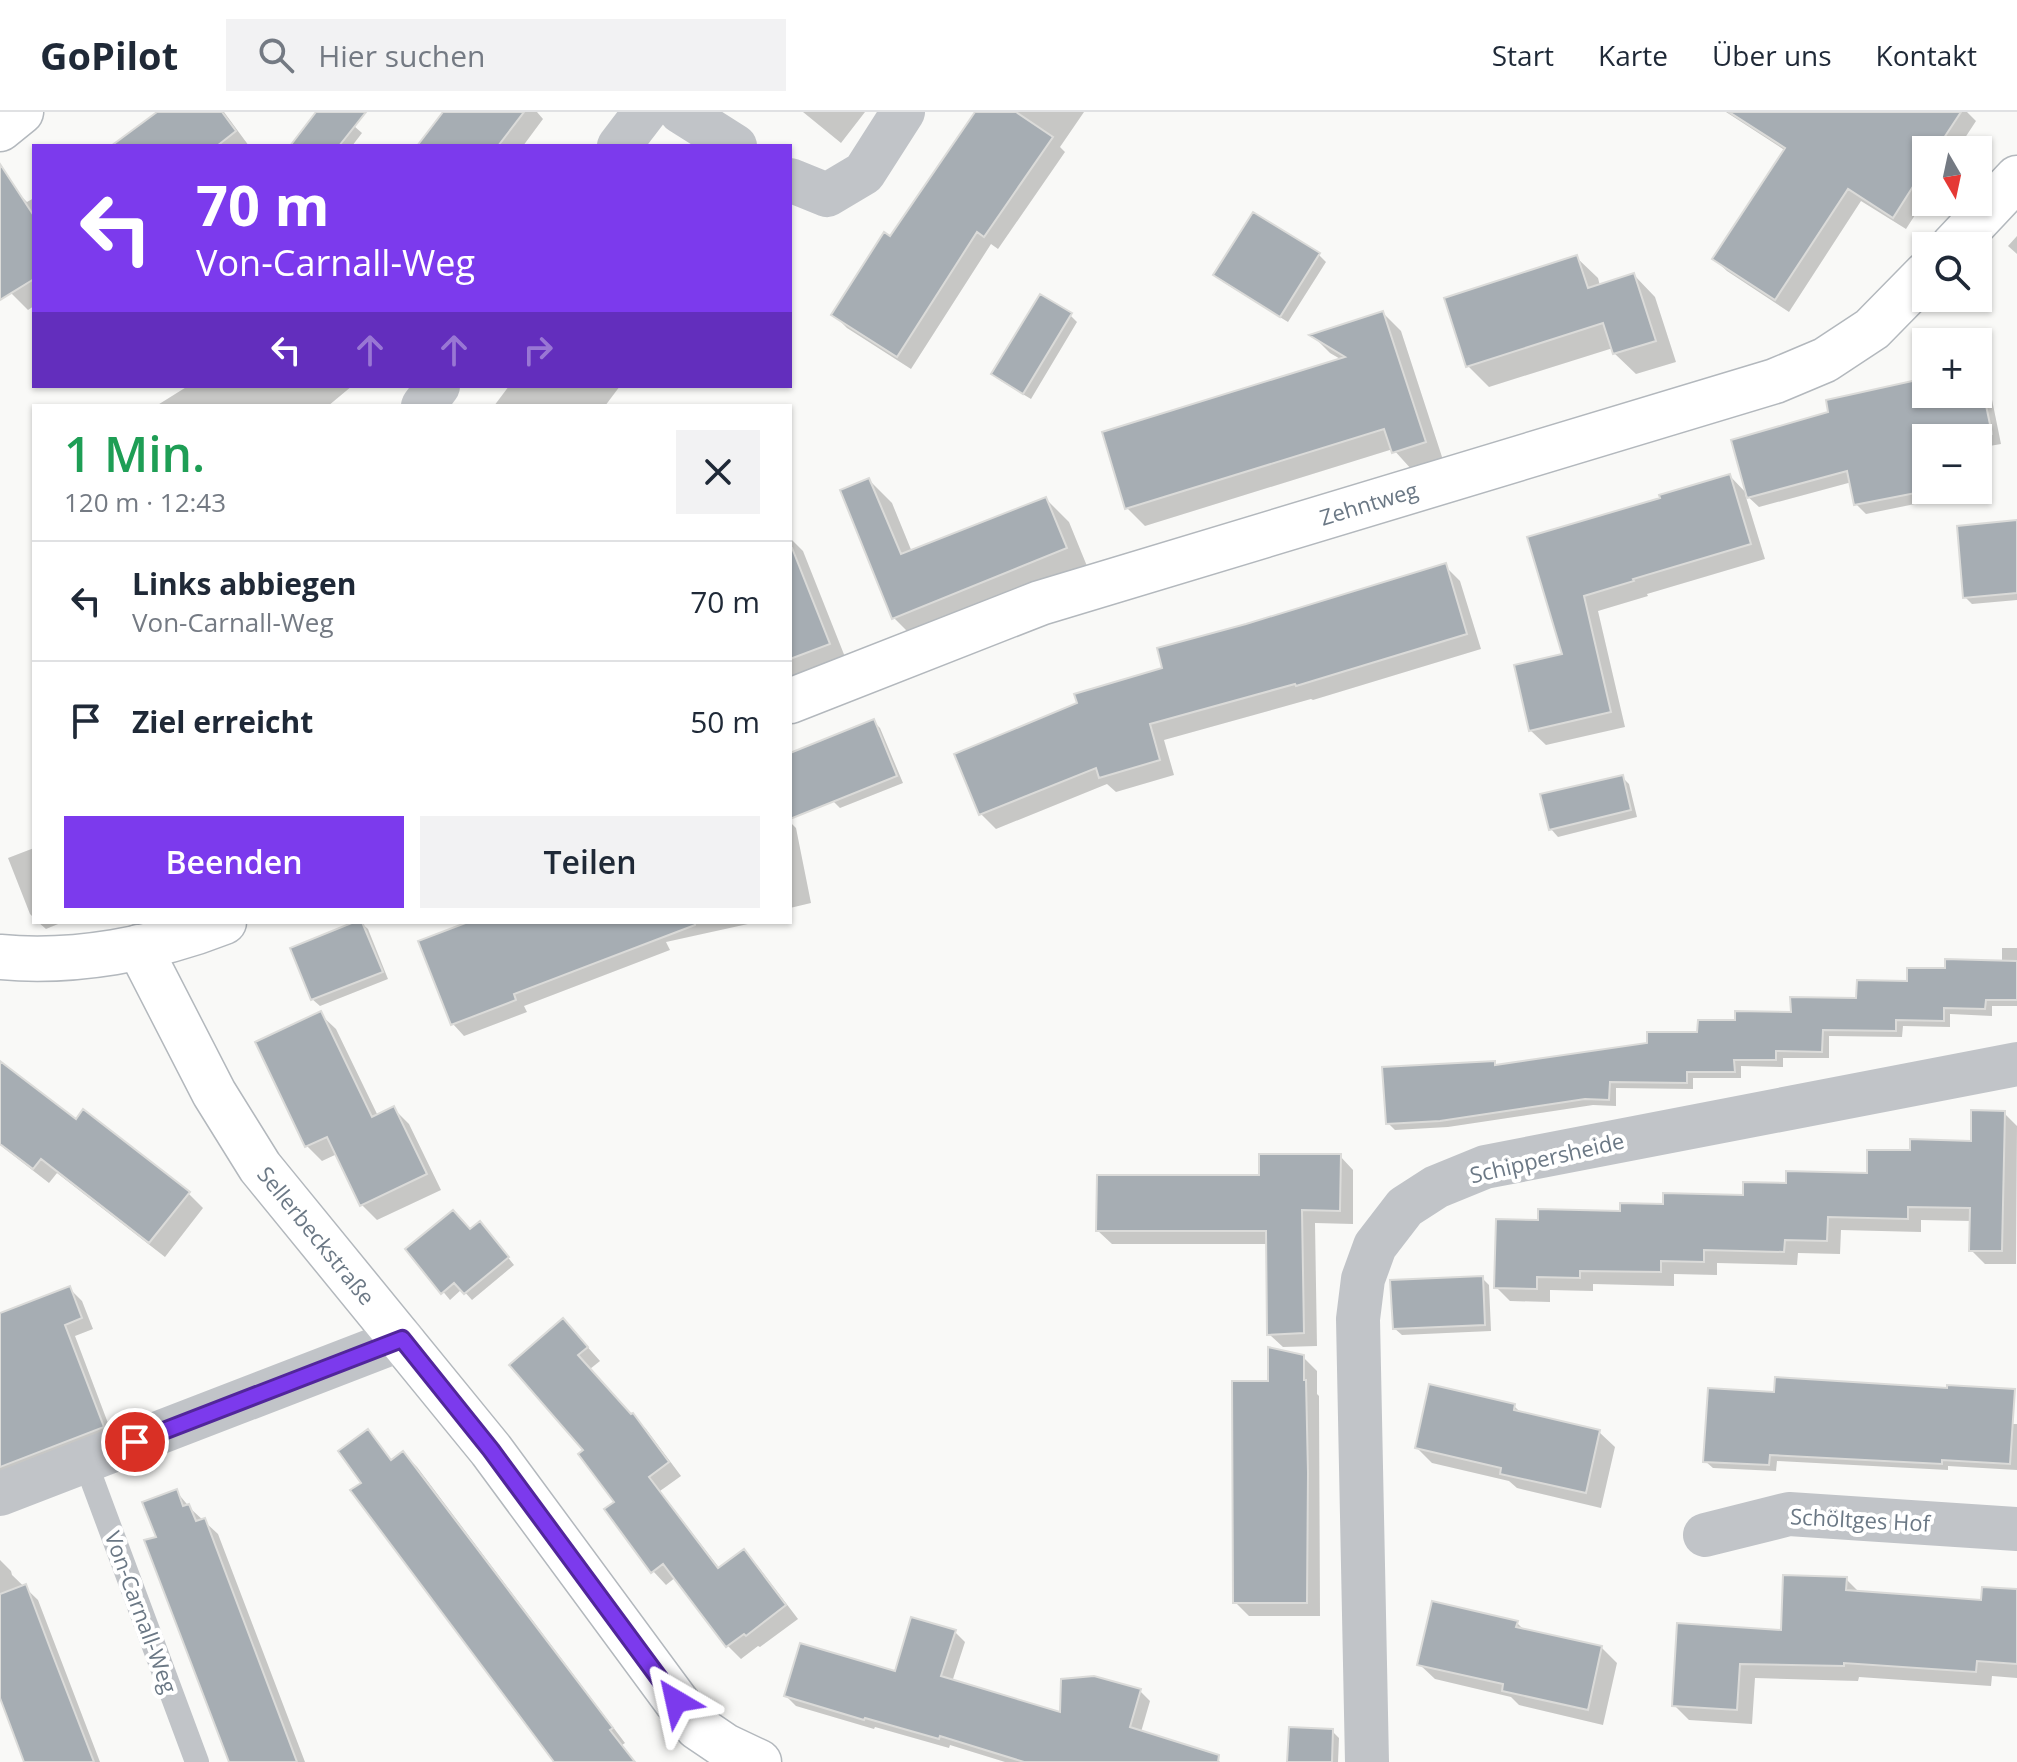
<!DOCTYPE html>
<html lang="de">
<head>
<meta charset="utf-8">
<style>
	:root { --surface:#fff; --page:#f2f2f3; --text:#1f2937; --muted:#747a83; --line:#e0e1e3; --accent:#7c3aed }
	body { margin:0; font-family:"Open Sans",sans-serif; background:var(--page); color:var(--text); height:100vh; display:flex; flex-direction:column; font-size:30px; white-space:nowrap }
	* { box-sizing:border-box; margin:0 }
	p { font-size:26px; color:var(--muted) }
	.icon { flex:none; width:44px; height:44px; fill:none; stroke:currentColor; stroke-width:2; stroke-linecap:round; stroke-linejoin:round }
	.map { position:relative; flex:1; overflow:hidden }
	.sheet { position:absolute; left:32px; top:292px; width:760px; height:520px; display:flex; flex-direction:column; background:var(--surface); border-radius:0px; box-shadow:0 2px 6px #0004 }
	.sheet>* { flex:none }
	.top-card { position:absolute; left:32px; top:32px; width:760px; height:244px; border-radius:0px; box-shadow:0 2px 6px #0004; background:#7c3aed; color:#fff; overflow:hidden }
	.needle { width:52px; rotate:171deg }
	.fabs { position:absolute; left:1912px; top:24px; display:grid; gap:16px }
	.fabs a { display:grid; place-items:center; width:80px; height:80px; border-radius:0px; background:var(--surface); box-shadow:0 2px 6px #0004; font-size:40px }
	.pin { position:absolute; display:grid; place-items:center; width:68px; height:68px; color:#fff; margin:-34px; border:4px solid #fff; border-radius:50%; box-shadow:0 2px 8px #0007 }
	.me { position:absolute; width:88px; margin:-44px; rotate:324deg; stroke-linejoin:round; filter:drop-shadow(0 0 6px #0008) }
	.turn { display:flex; align-items:center; gap:28px; height:168px; padding:0 32px; font-size:36px }
	.turn .icon { width:104px; height:104px; stroke-width:2.5 }
	.turn b { display:block; font-size:56px; line-height:68px }
	.lanes { display:flex; align-items:center; height:76px; padding:0 32px; background:#0003; justify-content:center; gap:40px; direction:ltr }
	.lanes .off { opacity:.35 }
	.round { display:grid; place-items:center; flex:none; width:84px; height:84px; border-radius:0px; background:var(--page) }
	.summary { display:flex; align-items:center; justify-content:space-between; height:136px; padding:0 32px }
	h1 { font-size:48px; font-weight:600; line-height:60px; color:#1e9e55 }
	.button { display:flex; gap:16px; margin-top:auto; padding:16px 32px }
	.button a { flex:1; height:92px; border-radius:0px; background:var(--accent); color:#fff; font-size:32px; font-weight:600; line-height:92px; text-align:center }
	.button a+a { background:var(--page); color:var(--text) }
	ul { padding:0; list-style:none }
	li { display:flex; align-items:center; gap:24px; height:120px; padding:0 32px; border-top:2px solid var(--line) }
	li div { flex:1 }
	li b { display:block; font-size:30px }
	li em { font-style:normal }
	header { display:flex; align-items:center; gap:48px; box-sizing:border-box; height:112px; padding:0 40px; background:var(--surface); border-bottom:2px solid var(--line) }
	header strong { font-size:38px }
	nav { display:flex; gap:44px; margin-inline-start:auto; font-size:28px }
	.search { width:560px; height:72px; background:var(--page); display:flex; align-items:center; gap:20px; box-sizing:border-box; padding:0 28px; border-radius:0px; color:var(--muted); font-size:30px }
	.map>svg:first-child { display:block }
	.shadow { fill:#0003 }
	.building { fill:#a6adb3; stroke:#dbdbd9; stroke-width:2 }
	.lines { fill:none; stroke-linecap:round; stroke-linejoin:round }
	.secondary-casing { stroke:#b3b8bd; stroke-width:47 }
	.lane { stroke:#c1c4c8; stroke-width:24 }
	.street { stroke:#c1c4c8; stroke-width:44 }
	.secondary { stroke:#fff; stroke-width:44 }
	.route-casing { stroke:#51269a; stroke-width:20 }
	.route { stroke:#7c3aed; stroke-width:14 }
	.labels { text-anchor:middle; stroke-width:8; stroke-linejoin:round; paint-order:stroke }
	.street-label { font-size:22px; fill:#6b7885; stroke:#fff }
</style>
</head>
<body>
<header>
<strong>GoPilot</strong>
<div class="search"><svg class="icon" aria-label="search" viewBox="0 0 24 24"><circle cx="10" cy="10" r="6"/><path d="M15 15l6 6"/></svg>Hier suchen</div>
<nav><a>Start</a><a>Karte</a><a>Über uns</a><a>Kontakt</a></nav>
</header>
<div class="map">
<svg width="2017" height="1650" viewBox="0 0 2017 1650">
	<rect width="100%" height="100%" fill="#f9f9f7"/>
	<path class="shadow" d="M 161,0 L 224,0 L 249,34 L 127,34 Z
		M 319,0 L 338,0 L 362,21 L 352,34 L 294,34 Z
		M 445,0 L 537,0 L 543,7 L 523,34 L 420,34 Z
		M 803,0 L 865,0 L 841,31 Z
		M 977,0 L 1084,0 L 1060,35 L 1065,40 L 998,137 L 991,132 L 911,257 L 847,216 L 834,203 L 891,126 Z
		M 1726,0 L 1967,0 L 1976,9 L 1957,38 L 1926,38 L 1926,86 L 1906,117 L 1861,89 L 1789,200 L 1727,159 L 1714,147 L 1786,39 Z
		M 16,79 L 27,90 L 34,86 L 34,194 L 28,198 L 11,181 L 7,173 L 0,177 L 0,89 Z
		M 2017,124 L 2017,142 L 2008,134 Z
		M 1319,143 L 1326,150 L 1288,210 L 1223,170 L 1216,163 Z
		M 1576,145 L 1598,166 L 1600,174 L 1634,163 L 1655,185 L 1676,250 L 1636,262 L 1614,241 L 1613,236 L 1489,275 L 1468,254 Z
		M 1383,201 L 1401,219 L 1443,348 L 1412,358 L 1393,337 L 1145,414 L 1127,396 L 1342,248 L 1330,241 L 1313,224 Z
		M 1070,203 L 1077,210 L 1031,287 L 1001,269 L 994,262 Z
		M 1978,258 L 1988,268 L 2001,332 L 1978,336 L 1978,326 L 1926,326 L 1926,347 L 1907,351 L 1915,392 L 1866,402 L 1856,392 L 1852,370 L 1759,395 L 1745,382 L 1765,447 L 1647,482 L 1648,484 L 1598,499 L 1625,615 L 1546,633 L 1530,618 L 1564,544 L 1529,427 L 1663,387 L 1730,364 L 1748,383 L 1830,302 L 1926,268 L 1926,282 L 1978,282 Z
		M 188,274 L 352,274 L 328,294 L 156,294 Z
		M 509,274 L 620,274 L 605,294 L 494,294 Z
		M 869,368 L 892,391 L 912,440 L 1046,387 L 1069,410 L 1089,459 L 917,529 L 894,506 Z
		M 2017,410 L 2017,488 L 1972,492 L 1965,485 Z
		M 790,426 L 803,439 L 847,550 L 790,572 Z
		M 1445,454 L 1460,469 L 1481,537 L 1313,588 L 1311,587 L 1164,628 L 1174,663 L 1116,680 L 1107,672 L 996,717 L 981,702 L 1164,557 Z
		M 873,609 L 880,616 L 903,671 L 840,696 L 833,689 Z
		M 1622,665 L 1629,672 L 1637,705 L 1558,725 L 1551,717 Z
		M 790,710 L 796,716 L 811,791 L 790,796 Z
		M 34,736 L 34,806 L 30,802 L 8,746 Z
		M 38,810 L 63,810 L 46,817 Z
		M 360,810 L 368,817 L 388,867 L 320,894 L 312,887 Z
		M 473,810 L 757,810 L 666,830 L 670,838 L 524,894 L 527,900 L 464,924 L 453,912 Z
		M 2002,836 L 2017,836 L 2017,894 L 1992,894 L 1992,904 L 1950,902 L 1950,915 L 1903,914 L 1902,925 L 1829,924 L 1829,946 L 1783,946 L 1783,955 L 1741,954 L 1741,966 L 1693,966 L 1693,977 L 1616,976 L 1616,994 L 1593,993 L 1448,1015 L 1395,1018 L 1388,1011 L 1494,951 L 1498,955 L 1649,933 L 1699,922 L 1737,910 L 1793,902 L 1858,888 L 1947,858 L 2002,850 Z
		M 320,902 L 336,917 L 378,1004 L 394,997 L 409,1012 L 441,1078 L 377,1108 L 362,1093 L 337,1042 L 322,1049 L 307,1034 Z
		M 0,951 L 76,1009 L 188,1081 L 203,1096 L 165,1145 L 57,1061 L 49,1071 L 0,1033 Z
		M 2004,1001 L 2017,1014 L 2016,1152 L 1985,1152 L 1971,1138 L 1972,1109 L 1921,1108 L 1921,1120 L 1841,1118 L 1840,1142 L 1798,1141 L 1797,1153 L 1717,1151 L 1717,1163 L 1674,1162 L 1674,1174 L 1593,1172 L 1593,1179 L 1550,1178 L 1550,1190 L 1510,1189 L 1496,1175 L 1540,1110 L 1745,1085 L 1788,1073 L 1869,1063 L 1912,1040 L 1973,1031 Z
		M 1340,1044 L 1353,1058 L 1353,1112 L 1315,1111 L 1317,1234 L 1283,1235 L 1269,1222 L 1268,1132 L 1112,1132 L 1098,1119 L 1261,1065 Z
		M 470,1119 L 487,1119 L 514,1153 L 472,1188 L 462,1177 L 450,1188 L 408,1137 Z
		M 1482,1166 L 1489,1173 L 1491,1219 L 1402,1223 L 1394,1216 Z
		M 70,1177 L 82,1189 L 93,1217 L 75,1224 L 114,1327 L 0,1372 L 0,1204 Z
		M 576,1222 L 600,1249 L 590,1257 L 632,1304 L 646,1317 L 681,1364 L 660,1379 L 720,1457 L 744,1440 L 757,1453 L 798,1507 L 760,1535 L 758,1534 L 741,1547 L 728,1534 L 676,1465 L 666,1473 L 653,1459 L 586,1338 L 512,1254 Z
		M 1303,1245 L 1317,1259 L 1317,1282 L 1319,1284 L 1320,1504 L 1249,1504 L 1235,1490 L 1270,1271 Z
		M 1514,1294 L 1522,1302 L 1599,1320 L 1615,1335 L 1601,1396 L 1517,1376 L 1509,1369 L 1432,1351 L 1417,1336 Z
		M 2006,1312 L 2017,1312 L 2017,1358 L 1948,1354 L 1948,1358 L 1777,1349 L 1776,1359 L 1713,1356 L 1705,1349 Z
		M 368,1320 L 393,1349 L 403,1341 L 417,1355 L 625,1631 L 622,1633 L 635,1650 L 557,1650 L 364,1371 Z
		M 176,1379 L 191,1397 L 218,1422 L 305,1650 L 230,1650 L 158,1426 Z
		M 0,1448 L 11,1459 L 12,1463 L 38,1488 L 100,1650 L 26,1650 L 0,1582 Z
		M 1846,1467 L 1860,1481 L 1983,1490 L 2017,1479 L 2017,1566 L 1992,1564 L 1991,1574 L 1859,1565 L 1858,1569 L 1755,1566 L 1752,1612 L 1689,1608 L 1674,1593 L 1783,1520 Z
		M 1517,1511 L 1525,1519 L 1602,1536 L 1617,1551 L 1603,1613 L 1519,1593 L 1511,1585 L 1435,1567 L 1419,1552 Z
		M 955,1520 L 965,1530 L 952,1570 L 1062,1603 L 1140,1579 L 1150,1589 L 1141,1620 L 1213,1643 L 1220,1650 L 1005,1650 L 950,1633 L 949,1636 L 875,1615 L 874,1617 L 796,1594 L 786,1584 L 897,1562 Z
		M 1332,1619 L 1339,1626 L 1338,1650 L 1289,1650 Z"/>
	<path class="building" d="M 157,0 L 222,0 L 236,19 L 217,34 L 111,34 Z
		M 316,0 L 366,0 L 339,34 L 290,34 Z
		M 443,0 L 524,0 L 498,34 L 417,34 Z
		M 975,0 L 1016,0 L 1053,25 L 984,125 L 977,120 L 897,245 L 831,203 L 884,120 L 890,124 Z
		M 1729,0 L 1961,0 L 1936,38 L 1926,38 L 1926,54 L 1893,106 L 1848,77 L 1775,188 L 1712,147 L 1785,36 Z
		M 0,52 L 34,104 L 34,167 L 0,188 Z
		M 1253,100 L 1320,141 L 1280,205 L 1213,163 Z
		M 1577,143 L 1588,176 L 1634,161 L 1656,229 L 1613,242 L 1603,211 L 1466,255 L 1444,186 Z
		M 1040,182 L 1072,201 L 1023,282 L 991,262 Z
		M 1383,199 L 1426,330 L 1392,341 L 1384,317 L 1125,397 L 1102,320 L 1345,245 L 1309,223 Z
		M 1978,255 L 1992,322 L 1972,326 L 1926,326 L 1926,379 L 1854,393 L 1847,359 L 1747,386 L 1731,328 L 1828,300 L 1826,288 L 1926,266 L 1926,282 L 1978,282 Z
		M 1730,362 L 1751,432 L 1633,467 L 1634,469 L 1584,484 L 1611,600 L 1529,619 L 1514,553 L 1562,542 L 1527,425 L 1660,386 L 1659,383 Z
		M 869,366 L 901,442 L 1046,385 L 1067,436 L 892,507 L 840,378 Z
		M 2017,408 L 2017,481 L 1963,486 L 1957,414 Z
		M 790,436 L 792,436 L 830,532 L 790,547 Z
		M 1446,451 L 1467,522 L 1296,574 L 1295,572 L 1150,612 L 1160,648 L 1099,666 L 1096,656 L 979,703 L 954,642 L 1077,591 L 1074,582 L 1162,556 L 1157,536 L 1246,512 Z
		M 874,607 L 897,664 L 790,707 L 790,641 Z
		M 1623,663 L 1631,698 L 1549,718 L 1540,682 Z
		M 354,810 L 362,810 L 383,860 L 311,888 L 290,836 Z
		M 468,810 L 695,810 L 695,813 L 514,882 L 516,888 L 451,913 L 418,829 Z
		M 1945,847 L 2017,849 L 2017,888 L 1986,888 L 1985,897 L 1944,896 L 1944,909 L 1896,908 L 1896,919 L 1823,918 L 1822,940 L 1776,939 L 1776,948 L 1734,948 L 1735,960 L 1687,960 L 1687,971 L 1610,970 L 1609,988 L 1585,987 L 1440,1009 L 1386,1012 L 1382,955 L 1495,949 L 1495,953 L 1647,931 L 1647,920 L 1697,920 L 1698,908 L 1735,908 L 1735,899 L 1791,900 L 1790,885 L 1856,886 L 1857,868 L 1907,869 L 1907,856 L 1945,856 Z
		M 321,899 L 372,1005 L 394,994 L 427,1062 L 360,1094 L 327,1025 L 305,1035 L 255,930 Z
		M 0,949 L 76,1007 L 83,997 L 190,1080 L 149,1131 L 41,1047 L 33,1057 L 0,1032 Z
		M 1971,998 L 2005,999 L 2002,1139 L 1969,1139 L 1970,1096 L 1908,1095 L 1908,1107 L 1828,1105 L 1827,1129 L 1785,1128 L 1784,1140 L 1704,1138 L 1704,1150 L 1661,1149 L 1661,1160 L 1580,1159 L 1580,1166 L 1537,1165 L 1537,1177 L 1494,1176 L 1496,1107 L 1538,1108 L 1538,1097 L 1620,1099 L 1620,1091 L 1663,1092 L 1663,1081 L 1743,1083 L 1743,1070 L 1786,1071 L 1786,1059 L 1867,1061 L 1867,1038 L 1910,1038 L 1910,1027 L 1971,1029 Z
		M 1259,1042 L 1341,1042 L 1340,1099 L 1302,1098 L 1304,1221 L 1267,1223 L 1266,1119 L 1096,1119 L 1097,1063 L 1259,1063 Z
		M 453,1098 L 470,1117 L 480,1109 L 509,1145 L 464,1182 L 454,1171 L 441,1182 L 405,1137 Z
		M 1483,1164 L 1485,1213 L 1393,1217 L 1390,1168 Z
		M 70,1174 L 82,1206 L 65,1213 L 104,1315 L 0,1355 L 0,1201 Z
		M 563,1206 L 588,1235 L 578,1243 L 631,1302 L 633,1301 L 669,1350 L 649,1365 L 718,1456 L 744,1437 L 786,1493 L 746,1524 L 744,1522 L 726,1535 L 663,1452 L 651,1461 L 604,1397 L 614,1390 L 578,1342 L 583,1338 L 509,1253 Z
		M 1268,1235 L 1304,1243 L 1304,1268 L 1306,1268 L 1308,1361 L 1307,1491 L 1233,1491 L 1232,1269 L 1268,1269 Z
		M 1775,1265 L 1947,1276 L 1947,1273 L 2015,1277 L 2010,1352 L 1942,1348 L 1942,1352 L 1770,1343 L 1769,1353 L 1703,1350 L 1708,1276 L 1774,1280 Z
		M 1429,1272 L 1515,1292 L 1514,1298 L 1600,1318 L 1586,1381 L 1500,1362 L 1501,1356 L 1415,1336 Z
		M 368,1317 L 391,1348 L 403,1339 L 613,1616 L 610,1618 L 635,1650 L 554,1650 L 350,1378 L 361,1371 L 338,1339 Z
		M 177,1377 L 183,1394 L 189,1392 L 196,1409 L 205,1406 L 297,1650 L 229,1650 L 144,1428 L 156,1425 L 142,1390 Z
		M 1783,1463 L 1847,1465 L 1846,1478 L 1981,1488 L 1982,1475 L 2017,1477 L 2017,1552 L 1977,1549 L 1976,1560 L 1844,1551 L 1844,1554 L 1740,1552 L 1737,1598 L 1672,1594 L 1677,1511 L 1781,1518 Z
		M 26,1472 L 50,1536 L 94,1650 L 24,1650 L 0,1586 L 0,1482 Z
		M 1432,1489 L 1518,1509 L 1516,1515 L 1602,1534 L 1588,1598 L 1502,1579 L 1503,1572 L 1417,1553 Z
		M 911,1505 L 956,1518 L 941,1564 L 1060,1600 L 1061,1567 L 1094,1564 L 1141,1577 L 1130,1615 L 1219,1643 L 1218,1650 L 1024,1650 L 940,1624 L 939,1627 L 865,1606 L 864,1608 L 784,1584 L 800,1531 L 895,1559 Z
		M 1289,1615 L 1333,1617 L 1332,1650 L 1287,1650 Z"/>
	<g class="lines">
		<g class="secondary-casing">
			<g id="secondary">
				<path d="M 0,17 L 21,0"/>
				<path d="M 1953,134 L 2017,66"/>
				<path id="s1" d="M 790,589 L 1040,491 L 1775,269 L 1825,248 L 1872,217 L 1926,162"/>
				<path id="s2" d="M 139,835 L 214,981 L 260,1055 L 491,1338 L 676,1589 L 697,1615 L 725,1634 L 759,1650"/>
				<path d="M 0,845 C 73,852 156,837 224,810"/>
			</g>
		</g>
		<path class="lane" d="M 85,1349 L 197,1650"/>
		<path class="street" d="M 681,0 L 735,34
			M 619,34 L 645,0
			M 790,68 L 827,83 L 864,61 L 903,0
			M 423,294 L 438,274
			M 0,1382 L 402,1227
			M 1705,1423 L 1789,1402 L 2017,1417
			M 1367,1650 L 1358,1207 L 1363,1167 L 1375,1134 L 1405,1095 L 1436,1075 L 1485,1055 L 2017,952"/>
		<use href="#secondary" class="secondary"/>
	</g>
	<g class="lines">
		<g class="route-casing">
			<path id="route" d="M 135,1330 L 402,1227 L 491,1338 L 676,1589"/>
		</g>
		<use href="#route" class="route"/>
	</g>
	<g class="labels">
		<g class="street-label">
			<text dy="8" stroke="none"><textPath href="#s1" startOffset="612">Zehntweg</textPath></text>
			<text transform="translate(1547 1046) rotate(-13)" y="8">Schippersheide</text>
			<text dy="8" stroke="none"><textPath href="#s2" startOffset="340">Sellerbeckstraße</textPath></text>
			<text transform="translate(1860 1408) rotate(3)" y="8">Schöltges Hof</text>
			<text transform="translate(141 1500) rotate(70)" y="8">Von-Carnall-Weg</text>
		</g>
	</g>
</svg>
<div class="fabs">
<a><svg class="needle" viewBox="-14 -14 28 28"><path d="M0-13l5 13h-10z" fill="#e53935"/><path d="M0 13l5-13h-10z" fill="#747a83"/></svg></a>
<a><svg class="icon" aria-label="search" viewBox="0 0 24 24"><circle cx="10" cy="10" r="6"/><path d="M15 15l6 6"/></svg></a>
<a>+</a>
<a>−</a>
</div>
<div class="pin" style="left:135px;top:1330px;background:#d93025"><svg class="icon" aria-label="arrive" viewBox="0 0 24 24"><path d="M6 21V4h12l-3 4 3 4H6"/></svg></div>
<svg class="me" style="left:676px;top:1589px" viewBox="-20 -20 40 40"><path d="M0-17L14 15 0 8-14 15z" fill="#7c3aed" stroke="#fff" stroke-width="4"/></svg>
<div class="top-card">
<div class="turn"><svg class="icon" aria-label="left" viewBox="0 0 24 24"><path d="M17 20v-9H6M10 6l-5 5 5 5"/></svg><div><b>70 m</b>Von-Carnall-Weg</div></div>
<div class="lanes"><svg class="icon" aria-label="left" viewBox="0 0 24 24"><path d="M17 20v-9H6M10 6l-5 5 5 5"/></svg><svg class="icon off" aria-label="ahead" viewBox="0 0 24 24"><path d="M12 20V5M6 11l6-6 6 6"/></svg><svg class="icon off" aria-label="ahead" viewBox="0 0 24 24"><path d="M12 20V5M6 11l6-6 6 6"/></svg><svg class="icon off" aria-label="right" viewBox="0 0 24 24"><path d="M7 20v-9h11M14 6l5 5-5 5"/></svg></div>
</div>
<section class="sheet">
<div class="summary"><div><h1>1 Min.</h1><p>120 m · 12:43</p></div><a class="round"><svg class="icon" aria-label="close" viewBox="0 0 24 24"><path d="M6 6l12 12M18 6L6 18"/></svg></a></div>
<ul>
<li><svg class="icon" aria-label="left" viewBox="0 0 24 24"><path d="M17 20v-9H6M10 6l-5 5 5 5"/></svg><div><b>Links abbiegen</b><p>Von-Carnall-Weg</p></div><em>70 m</em></li>
<li><svg class="icon" aria-label="arrive" viewBox="0 0 24 24"><path d="M6 21V4h12l-3 4 3 4H6"/></svg><div><b>Ziel erreicht</b></div><em>50 m</em></li>
</ul>
<div class="button"><a>Beenden</a><a>Teilen</a></div>
</section>
</div>
</body>
</html>
